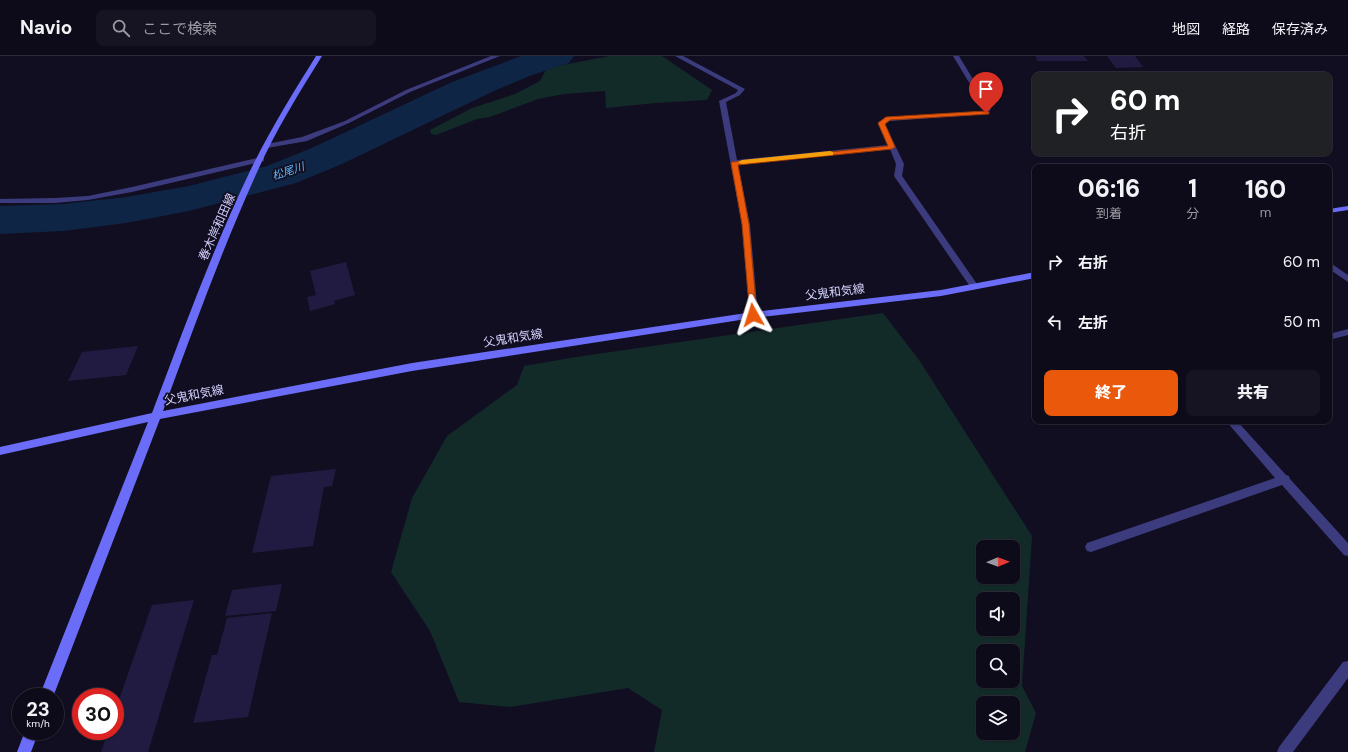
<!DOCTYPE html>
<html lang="ja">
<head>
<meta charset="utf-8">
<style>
	:root { --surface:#0d0a19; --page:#161322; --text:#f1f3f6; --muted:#9a9aa2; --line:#2d2b38; --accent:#ea580c }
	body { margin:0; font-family:"DM Sans","Noto Sans JP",sans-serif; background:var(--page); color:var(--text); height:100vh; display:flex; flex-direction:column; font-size:15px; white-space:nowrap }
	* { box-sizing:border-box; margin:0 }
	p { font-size:13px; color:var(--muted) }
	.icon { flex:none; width:22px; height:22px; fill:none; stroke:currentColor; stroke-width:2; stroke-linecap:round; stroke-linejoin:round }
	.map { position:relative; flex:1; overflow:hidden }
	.side { position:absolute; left:1032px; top:108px; width:300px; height:260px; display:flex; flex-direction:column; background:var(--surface); border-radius:8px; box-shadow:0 1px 3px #0004,0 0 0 1px var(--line) }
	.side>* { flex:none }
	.hud { position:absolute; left:1032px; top:16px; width:300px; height:84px; border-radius:8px; box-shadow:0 1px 3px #0004,0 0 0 1px var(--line); background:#202124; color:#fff; overflow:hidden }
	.needle { width:26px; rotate:89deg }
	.buttons { position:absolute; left:976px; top:484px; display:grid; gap:8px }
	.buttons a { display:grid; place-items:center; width:44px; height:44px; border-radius:8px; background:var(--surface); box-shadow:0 1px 3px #0004,0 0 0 1px var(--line); font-size:20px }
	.speed { position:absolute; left:12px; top:632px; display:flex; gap:8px; font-size:20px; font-weight:700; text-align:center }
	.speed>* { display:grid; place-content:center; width:52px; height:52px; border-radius:50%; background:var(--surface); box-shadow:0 1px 3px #0004,0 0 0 1px var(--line); line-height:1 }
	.speed small { font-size:10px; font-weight:400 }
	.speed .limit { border:6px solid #d22; background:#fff; color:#111 }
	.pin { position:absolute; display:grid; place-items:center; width:34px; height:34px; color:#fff; margin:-41px -17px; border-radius:50% 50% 50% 0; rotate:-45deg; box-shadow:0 0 4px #0007 }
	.pin .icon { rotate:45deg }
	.me { position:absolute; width:44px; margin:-22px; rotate:354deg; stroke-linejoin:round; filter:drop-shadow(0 0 3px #0008) }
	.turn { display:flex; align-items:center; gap:14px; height:84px; padding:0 12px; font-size:18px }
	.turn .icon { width:52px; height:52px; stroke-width:2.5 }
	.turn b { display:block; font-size:28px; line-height:34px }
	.eta { display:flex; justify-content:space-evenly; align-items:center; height:68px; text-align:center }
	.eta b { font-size:24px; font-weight:800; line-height:28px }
	.action { display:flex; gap:8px; margin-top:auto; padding:8px 12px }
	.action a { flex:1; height:46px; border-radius:8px; background:var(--accent); color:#fff; font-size:16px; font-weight:800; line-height:46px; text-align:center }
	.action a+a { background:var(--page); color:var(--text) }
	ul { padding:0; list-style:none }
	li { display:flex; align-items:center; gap:12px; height:60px; padding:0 12px }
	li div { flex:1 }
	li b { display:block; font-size:15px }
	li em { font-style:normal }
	header { display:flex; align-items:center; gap:24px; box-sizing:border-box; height:56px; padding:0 20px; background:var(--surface); border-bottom:1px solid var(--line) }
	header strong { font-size:19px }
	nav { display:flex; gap:22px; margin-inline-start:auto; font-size:14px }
	.search { width:280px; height:36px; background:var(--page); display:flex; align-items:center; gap:10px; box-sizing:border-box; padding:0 14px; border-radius:8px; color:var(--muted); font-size:15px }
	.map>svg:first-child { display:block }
	.green { fill:#122b29; fill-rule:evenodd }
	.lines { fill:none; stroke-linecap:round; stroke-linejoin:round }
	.river { fill:#0f2545; fill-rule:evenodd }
	.building { fill:#211b41 }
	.lane { fill:#3b3b7e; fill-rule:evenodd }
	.street { fill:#3b3b7e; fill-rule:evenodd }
	.secondary { fill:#6b6df9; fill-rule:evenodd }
	.route { fill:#ea580c; stroke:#983908 }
	.slow { fill:#f59e0b }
	.labels { text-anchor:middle; stroke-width:3.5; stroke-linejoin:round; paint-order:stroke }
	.far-water-label { font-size:11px; font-style:italic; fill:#63b9f9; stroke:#110e21 }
	.street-label { font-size:12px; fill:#d4d0fd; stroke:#110e21 }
</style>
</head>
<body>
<header>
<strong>Navio</strong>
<div class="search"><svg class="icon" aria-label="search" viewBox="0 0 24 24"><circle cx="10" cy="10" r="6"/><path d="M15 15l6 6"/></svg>ここで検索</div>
<nav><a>地図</a><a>経路</a><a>保存済み</a></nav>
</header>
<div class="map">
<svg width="1348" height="696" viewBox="0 0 1348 696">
	<rect width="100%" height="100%" fill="#110e21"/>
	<path class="green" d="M 610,0 L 662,0 L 712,34 L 707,44 L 655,47 L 606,52 L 605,35 L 564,38 L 538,43 L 490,61 L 477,63 L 436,79 L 431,78 L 430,74 L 472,52 L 515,38 L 540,25 L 547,12 Z
		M 883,257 L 919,304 L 1032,480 L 1022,630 L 1036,657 L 1025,696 L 654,696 L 662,654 L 628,632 L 510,651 L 459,646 L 430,575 L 391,516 L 412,442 L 447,380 L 517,329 L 524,310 L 576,301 ZM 983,491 L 1013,491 L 1013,521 L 983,521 ZM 983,543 L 1013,543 L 1013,573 L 983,573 ZM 983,595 L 1013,595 L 1013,625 L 983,625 ZM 983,647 L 1013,647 L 1013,677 L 983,677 Z"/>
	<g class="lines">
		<path class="river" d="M 521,0 L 574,0 L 569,7 L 532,19 L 496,34 L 342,108 L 296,127 L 189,155 L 126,167 L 63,175 L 0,178 L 0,150 L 63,148 L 126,141 L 189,130 L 267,110 L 314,91 L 452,26 Z"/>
	</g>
	<path class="building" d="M 1036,0 L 1084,0 L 1088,5 L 1037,5 Z
		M 1107,0 L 1135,0 L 1143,11 L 1116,12 Z
		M 346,206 L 355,239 L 334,245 L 335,248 L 310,255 L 307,241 L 316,239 L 310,215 Z
		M 138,290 L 126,319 L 68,325 L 82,296 Z
		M 336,413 L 332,430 L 324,431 L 313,490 L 252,497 L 271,420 Z
		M 282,528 L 276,555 L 225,560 L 232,534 Z
		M 194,544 L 148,696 L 101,696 L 108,675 L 115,675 L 115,655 L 152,549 Z
		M 272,557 L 248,661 L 193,667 L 212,599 L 217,599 L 227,562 Z"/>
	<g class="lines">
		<path class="lane" d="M 491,0 L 500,0 L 410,36 L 349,67 L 307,85 L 267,92 L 263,90 L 267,88 L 302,81 L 345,65 L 406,34 Z
			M 261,101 L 264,101 L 264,105 L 132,136 L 88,144 L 55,147 L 0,147 L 0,143 L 55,142 L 88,140 L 132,131 Z"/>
		<path class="street" d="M 675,0 L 683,0 L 745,33 L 740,39 L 726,46 L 737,104 L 888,89 L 878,67 L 886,62 L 984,55 L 985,53 L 953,0 L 959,0 L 991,53 L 988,58 L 890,65 L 885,68 L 904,108 L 902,120 L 977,228 L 978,230 L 977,232 L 971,232 L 894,120 L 896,108 L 890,93 L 738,109 L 750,169 L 758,259 L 756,261 L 750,261 L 742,169 L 719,45 L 736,37 L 738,34 Z
			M 1329,206 L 1348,219 L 1348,226 L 1329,213 Z
			M 1348,273 L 1348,279 L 1329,284 L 1329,278 Z
			M 1226,365 L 1237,365 L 1286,419 L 1289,420 L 1290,423 L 1348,487 L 1348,500 L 1344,499 L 1282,429 L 1091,496 L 1087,495 L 1085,491 L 1087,487 L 1275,422 Z
			M 1348,605 L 1348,622 L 1293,696 L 1277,696 L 1279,691 L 1343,606 Z"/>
		<path class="secondary" d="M 316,0 L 322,0 C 299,37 276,74 258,114 C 222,193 193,274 163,355 L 412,307 L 753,256 L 941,234 L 1035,216 L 1035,222 L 941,240 L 753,262 L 412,315 L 160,363 L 53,641 L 39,641 L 148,366 L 0,399 L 0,391 L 152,357 C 183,275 213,192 251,113 C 270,74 293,37 316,0 Z
			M 1348,150 L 1348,154 L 1329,157 L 1329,153 Z
			M 25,675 L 39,675 L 31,696 L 17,696 Z"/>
	</g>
	<path class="route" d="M 986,55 L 989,56 L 989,58 L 890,64 L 885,68 L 895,91 L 892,93 L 738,109 L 749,168 L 757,259 L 756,261 L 750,261 L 742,168 L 731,107 L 732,106 L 888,90 L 878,67 L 886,61 Z"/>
	<path class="slow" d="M 830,95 L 833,96 L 833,99 L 742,108 L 738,106 L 742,104 Z"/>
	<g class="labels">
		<g class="far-water-label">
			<text transform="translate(288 115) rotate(-18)" y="4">松尾川</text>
		</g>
		<g class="street-label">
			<text transform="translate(217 171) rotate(-66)" y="4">春木岸和田線</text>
			<text transform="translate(835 236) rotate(-7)" y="4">父鬼和気線</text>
			<text transform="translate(513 282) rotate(-9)" y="4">父鬼和気線</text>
			<text transform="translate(194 339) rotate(-11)" y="4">父鬼和気線</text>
		</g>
	</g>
</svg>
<div class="buttons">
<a><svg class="needle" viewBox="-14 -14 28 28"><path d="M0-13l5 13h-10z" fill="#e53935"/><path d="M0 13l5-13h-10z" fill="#9a9aa2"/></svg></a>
<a><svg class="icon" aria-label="sound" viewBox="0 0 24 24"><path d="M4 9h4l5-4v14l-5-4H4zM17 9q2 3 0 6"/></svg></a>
<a><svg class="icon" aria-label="search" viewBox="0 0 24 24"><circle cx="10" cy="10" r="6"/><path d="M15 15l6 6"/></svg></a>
<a><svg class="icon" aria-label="layers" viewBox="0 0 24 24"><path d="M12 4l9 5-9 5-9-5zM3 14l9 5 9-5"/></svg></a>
</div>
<div class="speed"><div>23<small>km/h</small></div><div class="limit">30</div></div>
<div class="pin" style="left:986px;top:57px;background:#d93025"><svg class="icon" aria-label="arrive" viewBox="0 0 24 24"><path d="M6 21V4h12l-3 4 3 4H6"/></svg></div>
<svg class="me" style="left:753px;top:259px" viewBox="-20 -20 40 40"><path d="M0-17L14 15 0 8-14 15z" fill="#ea580c" stroke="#fff" stroke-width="4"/></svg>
<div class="hud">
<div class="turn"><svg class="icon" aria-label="right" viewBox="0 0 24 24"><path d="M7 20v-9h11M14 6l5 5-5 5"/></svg><div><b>60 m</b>右折</div></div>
</div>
<section class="side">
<div class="eta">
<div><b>06:16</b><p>到着</p></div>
<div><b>1</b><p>分</p></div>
<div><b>160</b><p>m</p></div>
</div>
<ul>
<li><svg class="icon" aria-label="right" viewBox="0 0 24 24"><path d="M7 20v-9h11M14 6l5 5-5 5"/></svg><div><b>右折</b></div><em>60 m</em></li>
<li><svg class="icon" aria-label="left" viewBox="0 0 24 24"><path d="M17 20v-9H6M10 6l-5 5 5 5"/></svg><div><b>左折</b></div><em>50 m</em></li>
</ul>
<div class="action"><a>終了</a><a>共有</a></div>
</section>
</div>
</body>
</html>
